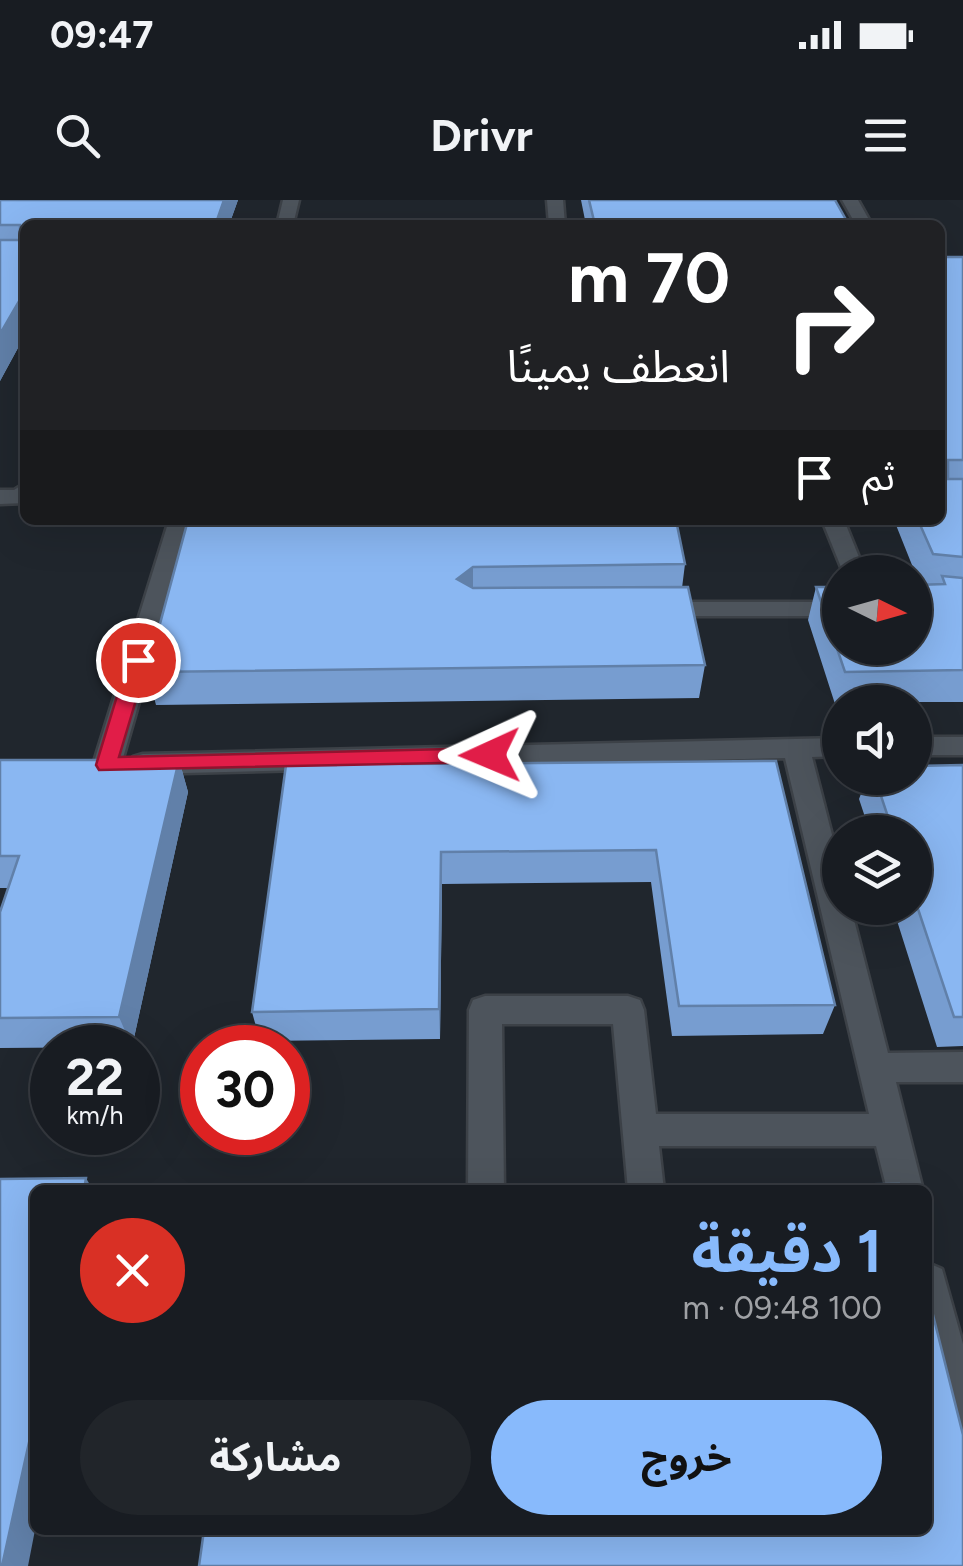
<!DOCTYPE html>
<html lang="ar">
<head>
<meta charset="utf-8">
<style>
	:root { --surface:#181c22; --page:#21252a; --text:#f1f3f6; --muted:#9fa1a5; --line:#363a40; --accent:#88bafc }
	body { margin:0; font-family:Figtree,"Noto Sans Arabic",sans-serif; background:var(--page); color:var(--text); direction:rtl; height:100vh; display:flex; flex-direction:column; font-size:38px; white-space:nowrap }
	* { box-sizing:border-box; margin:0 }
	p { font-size:32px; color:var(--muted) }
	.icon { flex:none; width:55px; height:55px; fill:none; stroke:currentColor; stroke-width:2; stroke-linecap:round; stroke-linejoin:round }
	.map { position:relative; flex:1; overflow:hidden; direction:ltr }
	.drawer { position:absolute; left:30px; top:985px; width:902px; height:350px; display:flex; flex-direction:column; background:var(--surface); border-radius:15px; box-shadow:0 10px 40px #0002,0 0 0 2px var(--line); direction:rtl }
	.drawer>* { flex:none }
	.guide { position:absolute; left:20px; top:20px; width:925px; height:305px; border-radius:15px; box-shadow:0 10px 40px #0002,0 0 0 2px var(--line); direction:rtl; background:#202124; color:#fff; overflow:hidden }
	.needle { width:65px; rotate:95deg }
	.buttons { position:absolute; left:822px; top:355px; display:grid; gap:20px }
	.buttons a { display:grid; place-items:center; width:110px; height:110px; border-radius:50%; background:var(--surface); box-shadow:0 10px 40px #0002,0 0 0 2px var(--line); font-size:50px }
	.speed { position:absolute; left:30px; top:825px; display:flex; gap:20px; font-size:50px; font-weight:700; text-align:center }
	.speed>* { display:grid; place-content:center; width:130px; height:130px; border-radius:50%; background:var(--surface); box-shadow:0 10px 40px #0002,0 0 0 2px var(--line); line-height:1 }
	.speed small { font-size:25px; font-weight:400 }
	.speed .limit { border:15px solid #d22; background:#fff; color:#111 }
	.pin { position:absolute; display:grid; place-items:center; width:85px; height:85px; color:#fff; margin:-42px; border:5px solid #fff; border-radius:50%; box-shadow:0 2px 10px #0007 }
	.me { position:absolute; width:110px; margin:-55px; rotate:269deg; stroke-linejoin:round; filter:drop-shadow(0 0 8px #0008) }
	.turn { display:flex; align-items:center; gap:35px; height:210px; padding:0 50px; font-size:45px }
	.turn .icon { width:130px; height:130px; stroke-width:2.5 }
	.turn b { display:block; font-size:70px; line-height:85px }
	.then { display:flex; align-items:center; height:95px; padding:0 50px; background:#0003; gap:20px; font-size:38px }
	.round { display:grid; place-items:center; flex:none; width:105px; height:105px; border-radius:52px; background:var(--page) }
	.head { display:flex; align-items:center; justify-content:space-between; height:170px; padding:0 50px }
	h1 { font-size:60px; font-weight:700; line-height:75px; color:var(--accent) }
	.cta { display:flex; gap:20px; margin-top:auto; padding:20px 50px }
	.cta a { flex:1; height:115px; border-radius:60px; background:var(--accent); color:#111; font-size:40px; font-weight:700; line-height:115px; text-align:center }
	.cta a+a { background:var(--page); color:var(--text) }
	.status { display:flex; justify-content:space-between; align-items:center; height:70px; padding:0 50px; background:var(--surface); direction:ltr }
	.status svg { height:28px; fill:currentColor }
	header { display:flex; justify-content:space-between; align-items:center; height:130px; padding:0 50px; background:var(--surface); font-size:45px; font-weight:700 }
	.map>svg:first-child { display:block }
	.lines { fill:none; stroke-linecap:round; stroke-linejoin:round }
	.street-casing { stroke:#3c4147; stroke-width:5 }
	.street { fill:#4d545c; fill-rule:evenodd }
	.wall { fill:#779dd0 }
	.shaded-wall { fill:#6180a9 }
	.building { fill:#8ab7f2; stroke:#6180a9; stroke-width:2.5 }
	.route { fill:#e11d48; stroke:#92132f; stroke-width:2.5 }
</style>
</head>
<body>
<div class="status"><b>09:47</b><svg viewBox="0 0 49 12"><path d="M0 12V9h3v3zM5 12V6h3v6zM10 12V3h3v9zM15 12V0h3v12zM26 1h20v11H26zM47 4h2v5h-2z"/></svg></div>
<header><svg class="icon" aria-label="menu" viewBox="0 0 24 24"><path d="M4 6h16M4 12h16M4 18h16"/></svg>Drivr<svg class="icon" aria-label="search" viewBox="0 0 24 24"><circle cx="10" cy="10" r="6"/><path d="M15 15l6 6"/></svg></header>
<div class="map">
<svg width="963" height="1366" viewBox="0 0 963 1366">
	<rect width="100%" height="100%" fill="#20262d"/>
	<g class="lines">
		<g class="street-casing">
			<path id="street" d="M 283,0 L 299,0 L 293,25 L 277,25 Z
				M 547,0 L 563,0 L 565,25 L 549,25 Z
				M 842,0 L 858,0 L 872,25 L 856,25 Z
				M 25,283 L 25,303 L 0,304 L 0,290 L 14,290 Z
				M 169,320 L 191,320 L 121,565 L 117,572 L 97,572 L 93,565 Z
				M 822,320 L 844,320 L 865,372 L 843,372 Z
				M 840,395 L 840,410 L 821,416 L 654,416 L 642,409 L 654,402 L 818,402 Z
				M 915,537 L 963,537 L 963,555 L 915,555 Z
				M 840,538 L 840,556 L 812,557 L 840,666 L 840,708 L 851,708 L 888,853 L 963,852 L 963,882 L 896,882 L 923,990 L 887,990 L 876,946 L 659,946 L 664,990 L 628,990 L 613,824 L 502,824 L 504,990 L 468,990 L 469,810 L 473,800 L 485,796 L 628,796 L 640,800 L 644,810 L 656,914 L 869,914 L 785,558 L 143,574 L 133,571 L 129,564 L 133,557 L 143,554 Z
				M 928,1063 L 942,1069 L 963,1144 L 963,1248 L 948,1242 L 928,1163 Z"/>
		</g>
		<use href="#street" class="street"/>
	</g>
	<path class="wall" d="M 0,0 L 238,0 L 229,25 L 25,25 L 25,135 L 0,181 Z
		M 581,0 L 835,0 L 849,25 L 586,25 Z
		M 963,57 L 963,502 L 840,502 L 840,504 L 835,504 L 808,420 L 816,387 L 920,385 L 894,320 L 940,320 Z
		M 188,320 L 685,364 L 682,388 L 705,465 L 699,498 L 156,505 L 147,472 Z
		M 0,560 L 179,560 L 188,592 L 132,847 L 0,848 L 0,712 L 8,688 L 0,688 Z
		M 404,560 L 404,564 L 776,561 L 835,805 L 823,834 L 672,836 L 651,682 L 442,684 L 440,839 L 260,841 L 252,812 L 336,565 Z
		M 963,565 L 963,846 L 937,847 L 893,708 L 915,708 L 915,632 L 870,632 L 859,599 L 867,578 L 915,578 Z"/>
	<path class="shaded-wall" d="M 224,0 L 238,0 L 229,25 L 216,25 Z
		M 25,91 L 25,135 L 0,181 L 0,134 Z
		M 473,367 L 473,399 L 457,379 Z
		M 179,560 L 188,592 L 132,847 L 119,817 Z
		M 441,652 L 442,684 L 440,839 L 439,809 Z
		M 86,978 L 93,990 L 84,990 Z
		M 35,1215 L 35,1330 L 28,1366 L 2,1366 Z"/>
	<path class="building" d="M 0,0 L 224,0 L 216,23 L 25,25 L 25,91 L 0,134 L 0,40 L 20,40 L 20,25 L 0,25 Z
		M 589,0 L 835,0 L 849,25 L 595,25 Z
		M 940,57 L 963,57 L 963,260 L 948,260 L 948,279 L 963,279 L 963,357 L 933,354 L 918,320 L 940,320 Z
		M 188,320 L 676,320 L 685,364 L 473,367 L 457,379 L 473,388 L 688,387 L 705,465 L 147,472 Z
		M 942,376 L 963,378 L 963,470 L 845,472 L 816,387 L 840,387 L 840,448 L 915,448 L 915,385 L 945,384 Z
		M 338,555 L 404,560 L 403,564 L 776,561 L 835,805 L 679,806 L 656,650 L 441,652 L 439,809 L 252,812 L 286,565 L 336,565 Z
		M 0,560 L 179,560 L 119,817 L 0,818 L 0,712 L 19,656 L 0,656 Z
		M 963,565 L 963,817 L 954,817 L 915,700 L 915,632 L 893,632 L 875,578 L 915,578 L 915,566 Z
		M 86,978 L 84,990 L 35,990 L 35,1215 L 2,1366 L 0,1366 L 0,979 Z
		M 899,984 L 901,990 L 693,990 L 693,986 Z
		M 423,989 L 423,990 L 322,990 Z
		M 928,1095 L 963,1235 L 963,1366 L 199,1366 L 204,1330 L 928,1330 Z"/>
	<path class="route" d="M 138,454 L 148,460 L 119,557 L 490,548 L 500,555 L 490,562 L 99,570 L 96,565 L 128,460 Z"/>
</svg>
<div class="buttons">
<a><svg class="needle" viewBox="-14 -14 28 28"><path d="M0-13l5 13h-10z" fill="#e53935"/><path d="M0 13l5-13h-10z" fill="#9fa1a5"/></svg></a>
<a><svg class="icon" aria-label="sound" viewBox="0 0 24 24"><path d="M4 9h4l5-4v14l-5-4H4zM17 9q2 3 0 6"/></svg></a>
<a><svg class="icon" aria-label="layers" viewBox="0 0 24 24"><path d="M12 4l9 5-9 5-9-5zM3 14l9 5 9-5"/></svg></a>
</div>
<div class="speed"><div>22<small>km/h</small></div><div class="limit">30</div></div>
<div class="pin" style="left:138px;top:460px;background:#d93025"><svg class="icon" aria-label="arrive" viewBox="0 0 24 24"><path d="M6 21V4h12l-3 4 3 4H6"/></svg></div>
<svg class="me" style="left:490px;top:555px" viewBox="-20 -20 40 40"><path d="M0-17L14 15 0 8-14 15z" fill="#e11d48" stroke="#fff" stroke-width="4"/></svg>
<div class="guide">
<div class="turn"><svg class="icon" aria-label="right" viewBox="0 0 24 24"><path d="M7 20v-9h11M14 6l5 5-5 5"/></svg><div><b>70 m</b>انعطف يمينًا</div></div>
<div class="then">ثم<svg class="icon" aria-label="arrive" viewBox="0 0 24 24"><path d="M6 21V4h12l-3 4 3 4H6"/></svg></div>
</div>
<section class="drawer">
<div class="head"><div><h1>1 دقيقة</h1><p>100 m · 09:48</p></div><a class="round" style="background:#d93025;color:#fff"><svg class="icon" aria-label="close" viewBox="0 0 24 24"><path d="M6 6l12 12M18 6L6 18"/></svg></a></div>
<div class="cta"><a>خروج</a><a>مشاركة</a></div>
</section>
</div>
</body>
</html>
